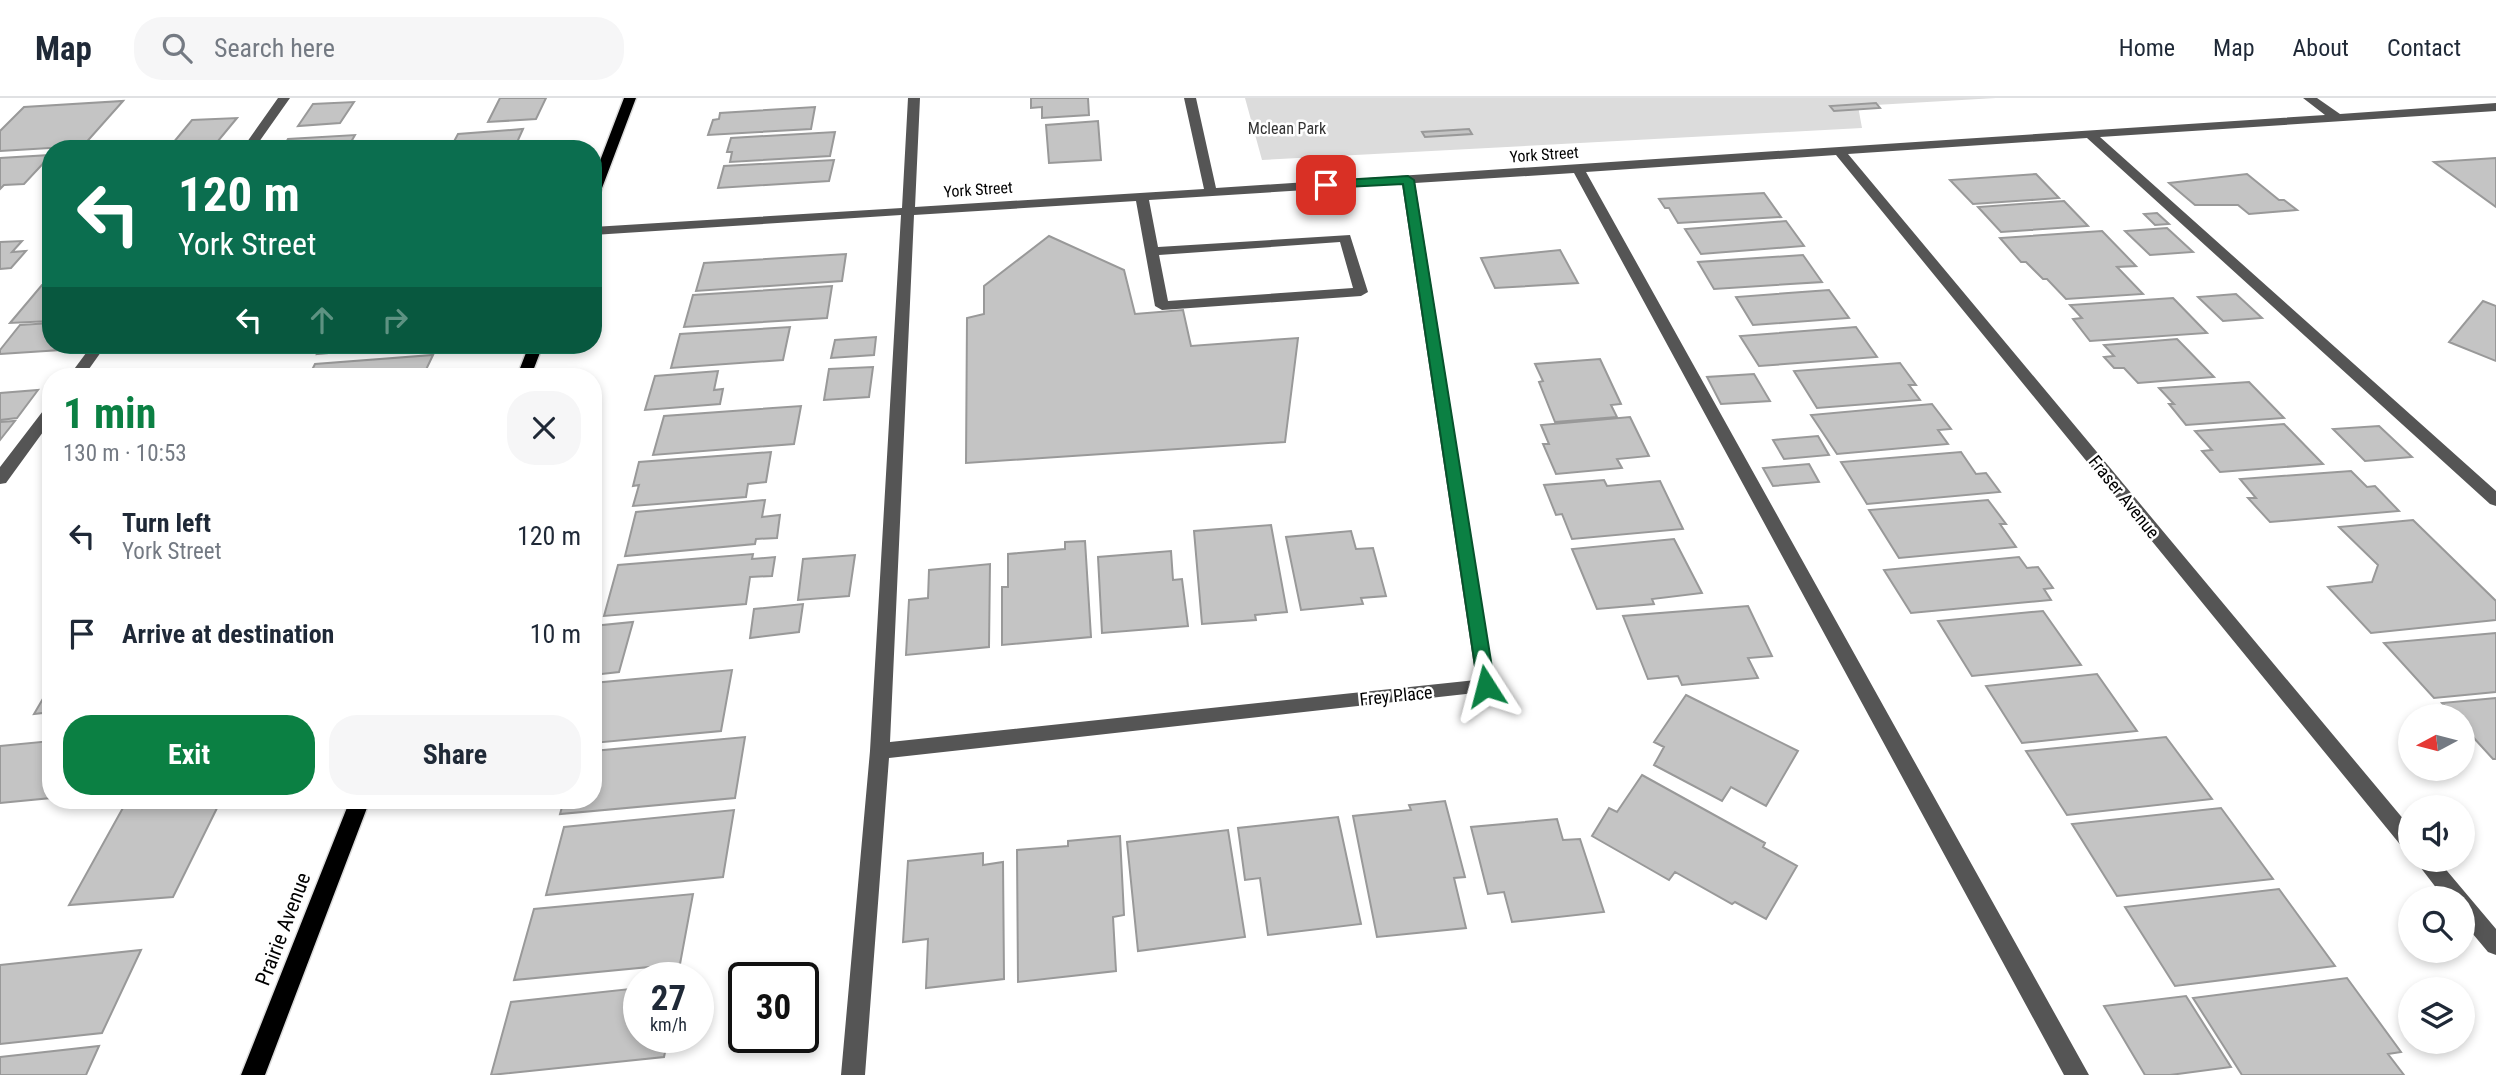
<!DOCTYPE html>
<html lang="en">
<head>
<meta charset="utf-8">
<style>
	:root { --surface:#fff; --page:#f6f6f7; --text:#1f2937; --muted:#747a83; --line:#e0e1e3; --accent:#0b8043 }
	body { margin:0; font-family:"Roboto Condensed",sans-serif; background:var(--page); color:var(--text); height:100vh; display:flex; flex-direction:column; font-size:26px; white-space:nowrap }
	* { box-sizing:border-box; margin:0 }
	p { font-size:23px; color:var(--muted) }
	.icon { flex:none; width:38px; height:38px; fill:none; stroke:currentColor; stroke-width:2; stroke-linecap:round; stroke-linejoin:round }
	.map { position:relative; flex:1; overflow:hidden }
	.drawer { position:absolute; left:42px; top:270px; width:560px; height:441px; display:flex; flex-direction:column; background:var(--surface); border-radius:28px; box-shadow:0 4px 10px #0003 }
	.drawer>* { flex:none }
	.guide { position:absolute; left:42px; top:42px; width:560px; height:214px; border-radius:28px; box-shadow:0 4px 10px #0003; background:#0b6e4f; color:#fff; overflow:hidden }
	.needle { width:46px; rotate:263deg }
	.tools { position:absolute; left:2398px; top:606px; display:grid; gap:14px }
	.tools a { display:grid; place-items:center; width:77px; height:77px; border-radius:50%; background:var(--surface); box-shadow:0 4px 10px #0003; font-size:35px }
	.speed { position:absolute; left:623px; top:864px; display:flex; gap:14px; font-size:35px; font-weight:700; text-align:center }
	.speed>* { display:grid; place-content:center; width:91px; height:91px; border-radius:50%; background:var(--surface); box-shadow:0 4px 10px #0003; line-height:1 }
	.speed small { font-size:18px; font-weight:400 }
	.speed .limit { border:4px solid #111; border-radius:10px; background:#fff; color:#111 }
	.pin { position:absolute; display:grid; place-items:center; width:60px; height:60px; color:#fff; margin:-30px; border-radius:14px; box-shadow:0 4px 10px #0006 }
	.me { position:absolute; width:77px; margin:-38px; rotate:351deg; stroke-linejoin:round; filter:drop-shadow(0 0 5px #0008) }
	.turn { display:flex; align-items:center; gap:24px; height:147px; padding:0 21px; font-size:32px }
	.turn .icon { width:91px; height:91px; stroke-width:2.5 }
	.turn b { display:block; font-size:49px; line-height:60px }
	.lanes { display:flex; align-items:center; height:66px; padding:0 21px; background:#0003; justify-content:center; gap:35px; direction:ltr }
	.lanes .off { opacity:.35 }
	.round { display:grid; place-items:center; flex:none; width:74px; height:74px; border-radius:28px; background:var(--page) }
	.overview { display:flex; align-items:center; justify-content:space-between; height:119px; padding:0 21px }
	h1 { font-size:42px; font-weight:700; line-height:52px; color:var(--accent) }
	.button { display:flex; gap:14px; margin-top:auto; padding:14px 21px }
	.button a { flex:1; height:80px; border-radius:28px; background:var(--accent); color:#fff; font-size:28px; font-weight:700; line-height:80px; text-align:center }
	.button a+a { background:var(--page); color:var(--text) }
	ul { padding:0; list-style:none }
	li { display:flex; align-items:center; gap:21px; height:98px; padding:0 21px }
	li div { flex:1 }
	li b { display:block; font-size:26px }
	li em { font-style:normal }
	header { display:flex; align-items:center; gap:42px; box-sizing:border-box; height:98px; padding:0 35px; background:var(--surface); border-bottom:2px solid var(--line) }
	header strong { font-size:33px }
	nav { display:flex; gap:38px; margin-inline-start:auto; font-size:24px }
	.search { width:490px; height:63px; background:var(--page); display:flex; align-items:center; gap:18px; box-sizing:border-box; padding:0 24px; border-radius:28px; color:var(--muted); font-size:26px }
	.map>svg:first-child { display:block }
	.green { fill:#dcdcdc }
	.building { fill:#c4c4c4; stroke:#999; stroke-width:2 }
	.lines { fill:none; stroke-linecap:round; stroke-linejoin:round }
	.major-casing { stroke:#dbdbdb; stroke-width:3 }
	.minor { fill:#555; fill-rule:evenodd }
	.major { fill:#000; fill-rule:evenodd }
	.route { fill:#0b8043; stroke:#07532c; stroke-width:2 }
	.labels { text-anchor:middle; stroke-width:5; stroke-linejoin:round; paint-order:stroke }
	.far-park-label { font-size:16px; fill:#333; stroke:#fff }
	.far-street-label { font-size:16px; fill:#000; stroke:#fff }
	.street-label { font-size:18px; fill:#000; stroke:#fff }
	.near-street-label { font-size:21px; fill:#000; stroke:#fff }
</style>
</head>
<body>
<header>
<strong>Map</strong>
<div class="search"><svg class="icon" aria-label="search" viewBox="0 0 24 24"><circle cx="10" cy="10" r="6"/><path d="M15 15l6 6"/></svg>Search here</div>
<nav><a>Home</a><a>Map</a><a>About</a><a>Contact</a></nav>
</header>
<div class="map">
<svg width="2496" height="977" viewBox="0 0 2496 977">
	<rect width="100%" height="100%" fill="#fff"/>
	<path class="green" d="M 1245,0 L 1996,0 L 1858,8 L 1862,30 L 1262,62 Z"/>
	<path class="building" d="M 500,0 L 546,0 L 536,21 L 488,24 Z
		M 1031,0 L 1088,0 L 1089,17 L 1042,20 L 1042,9 L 1031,10 Z
		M 123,3 L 83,48 L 0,53 L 0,33 L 24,9 Z
		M 354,4 L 340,25 L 298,28 L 313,6 Z
		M 1876,5 L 1880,10 L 1834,13 L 1830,8 Z
		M 815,9 L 811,31 L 708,37 L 713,22 L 719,21 L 720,15 Z
		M 237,20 L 218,43 L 173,45 L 192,22 Z
		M 1098,23 L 1101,62 L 1049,65 L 1046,27 Z
		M 523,31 L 514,51 L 450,51 L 458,36 Z
		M 1469,31 L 1472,36 L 1425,39 L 1422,34 Z
		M 835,34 L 830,58 L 730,64 L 732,54 L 727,54 L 731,40 Z
		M 355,37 L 347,51 L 282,51 L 288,41 Z
		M 51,57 L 24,86 L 4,87 L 0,91 L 0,60 Z
		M 2496,60 L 2496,109 L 2434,64 Z
		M 834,62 L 829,83 L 718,90 L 724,68 Z
		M 2036,76 L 2059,100 L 1973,106 L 1950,82 Z
		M 2247,76 L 2279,102 L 2284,102 L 2297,112 L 2249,116 L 2238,107 L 2195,107 L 2169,85 Z
		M 1764,95 L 1781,119 L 1678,125 L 1669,110 L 1665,110 L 1659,101 Z
		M 2064,103 L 2088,128 L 2001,134 L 1978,109 Z
		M 2157,115 L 2169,126 L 2155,127 L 2144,116 Z
		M 1786,123 L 1804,148 L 1701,156 L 1685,131 Z
		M 2167,130 L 2193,154 L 2150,157 L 2125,133 Z
		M 2102,133 L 2136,168 L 2117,169 L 2143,196 L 2066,201 L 2047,181 L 2043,181 L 2026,164 L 2021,164 L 2000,140 Z
		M 1049,138 L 1124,172 L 1135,216 L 1183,212 L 1191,248 L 1298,240 L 1285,344 L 966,365 L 967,220 L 984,216 L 984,188 Z
		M 22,143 L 12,154 L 26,153 L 11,170 L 0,171 L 0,144 Z
		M 1560,152 L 1578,185 L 1495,190 L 1481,160 Z
		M 846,156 L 842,183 L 696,193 L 704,165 Z
		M 1803,157 L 1822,184 L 1714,191 L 1698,164 Z
		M 42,187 L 51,187 L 51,223 L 10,225 Z
		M 832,188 L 827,220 L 684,229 L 693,197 Z
		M 1829,192 L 1849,220 L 1753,227 L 1736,199 Z
		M 2236,196 L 2262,220 L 2223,223 L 2198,199 Z
		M 2173,200 L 2207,235 L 2090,243 L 2073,221 L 2082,220 L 2070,207 Z
		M 2483,203 L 2496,208 L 2496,263 L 2449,244 Z
		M 51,225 L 51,247 L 65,247 L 61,252 L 0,256 L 0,252 L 20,227 Z
		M 790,229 L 783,262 L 671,270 L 680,236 Z
		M 1856,229 L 1877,259 L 1759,268 L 1740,238 Z
		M 876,239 L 874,257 L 831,260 L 835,242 Z
		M 2177,241 L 2214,279 L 2138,285 L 2124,270 L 2114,270 L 2104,259 L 2114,258 L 2104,247 Z
		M 322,247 L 417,247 L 317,256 Z
		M 433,257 L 423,278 L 309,278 L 315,266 Z
		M 1600,261 L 1621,306 L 1611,307 L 1617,319 L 1555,324 L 1539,284 L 1543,283 L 1535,266 Z
		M 1900,265 L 1916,287 L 1909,287 L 1920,302 L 1817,310 L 1794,273 Z
		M 873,269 L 869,299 L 824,302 L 829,271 Z
		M 718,273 L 714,292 L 723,291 L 720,306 L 645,312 L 655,278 Z
		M 1754,276 L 1770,303 L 1721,306 L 1707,279 Z
		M 2249,284 L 2284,320 L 2186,327 L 2169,306 L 2174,306 L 2159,290 Z
		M 38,292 L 17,320 L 0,322 L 0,295 Z
		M 1932,306 L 1951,331 L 1938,332 L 1948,346 L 1837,356 L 1811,317 Z
		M 801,308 L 794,346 L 653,357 L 664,318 Z
		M 1630,319 L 1649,358 L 1617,361 L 1622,370 L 1556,376 L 1543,346 L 1549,346 L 1541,327 Z
		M 15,323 L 0,342 L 0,324 Z
		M 2284,326 L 2323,366 L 2220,374 L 2202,353 L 2212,352 L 2195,333 Z
		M 2379,328 L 2412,359 L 2365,363 L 2333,331 Z
		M 1818,338 L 1829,357 L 1784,361 L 1773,342 Z
		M 771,354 L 766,384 L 748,386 L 746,399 L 633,408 L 639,387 L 633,388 L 639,364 Z
		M 1961,354 L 1976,376 L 1986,375 L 2000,394 L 1867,406 L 1841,364 Z
		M 1809,366 L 1819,384 L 1773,388 L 1763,370 Z
		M 2351,373 L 2367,389 L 2375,388 L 2399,413 L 2270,424 L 2248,400 L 2256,400 L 2240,381 Z
		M 1604,382 L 1607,388 L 1660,383 L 1683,431 L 1572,441 L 1562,416 L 1556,417 L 1544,387 Z
		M 765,402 L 762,419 L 780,417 L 777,440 L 756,441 L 755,446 L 625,458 L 636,414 Z
		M 1988,402 L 2006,426 L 2000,426 L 2016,449 L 1899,460 L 1869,412 Z
		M 2413,422 L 2496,503 L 2496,522 L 2371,535 L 2328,489 L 2372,484 L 2378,467 L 2339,429 Z
		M 1271,427 L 1287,514 L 1255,517 L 1256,522 L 1202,526 L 1194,433 Z
		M 1351,433 L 1356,451 L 1373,450 L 1386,498 L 1361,500 L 1363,506 L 1301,512 L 1286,439 Z
		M 1674,441 L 1702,495 L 1652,501 L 1654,506 L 1597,511 L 1572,451 Z
		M 1085,443 L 1091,539 L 1002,547 L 1002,489 L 1008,489 L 1008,456 L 1065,451 L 1065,444 Z
		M 1171,453 L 1173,482 L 1182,481 L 1188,528 L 1102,535 L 1098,459 Z
		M 753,456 L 752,461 L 775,459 L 772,478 L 750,479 L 746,506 L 604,518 L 618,467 Z
		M 855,457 L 849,498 L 798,502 L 803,461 Z
		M 2019,459 L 2027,470 L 2038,469 L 2053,490 L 2044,491 L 2051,502 L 1911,515 L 1884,472 Z
		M 990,466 L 989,549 L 906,557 L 909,502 L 928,500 L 929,472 Z
		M 803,506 L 799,534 L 750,540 L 754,511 Z
		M 1748,508 L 1772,558 L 1748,560 L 1758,580 L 1682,587 L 1678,578 L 1648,581 L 1623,518 Z
		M 2043,513 L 2081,567 L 1972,578 L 1938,523 Z
		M 633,524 L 619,574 L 593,577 L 593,528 Z
		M 2496,535 L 2496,594 L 2434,600 L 2384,545 Z
		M 732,572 L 721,633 L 593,645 L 593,585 Z
		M 2097,576 L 2137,633 L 2022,645 L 1986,588 Z
		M 51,587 L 51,614 L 34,616 Z
		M 1686,597 L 1798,653 L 1766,708 L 1731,689 L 1722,703 L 1654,667 L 1664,649 L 1654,644 Z
		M 2496,600 L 2496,661 L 2493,661 L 2462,627 L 2462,618 L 2454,618 L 2442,605 Z
		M 745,639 L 735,700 L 560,716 L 564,702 L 593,702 L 593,653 Z
		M 2166,639 L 2212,701 L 2067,717 L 2026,653 Z
		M 51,643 L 51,700 L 0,705 L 0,648 Z
		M 1642,677 L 1765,745 L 1763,749 L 1797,768 L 1766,821 L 1735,804 L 1732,806 L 1675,774 L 1669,782 L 1592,738 L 1609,710 L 1617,714 Z
		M 221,702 L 173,799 L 69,807 L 124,708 Z
		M 1445,703 L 1465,779 L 1454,780 L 1466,830 L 1377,839 L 1353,718 L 1411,712 L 1409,707 Z
		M 2221,710 L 2273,781 L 2117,798 L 2072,726 Z
		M 734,712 L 723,779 L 546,797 L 564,729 Z
		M 1338,719 L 1361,826 L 1268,837 L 1260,780 L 1245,782 L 1238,730 Z
		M 1557,721 L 1563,742 L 1580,741 L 1604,814 L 1512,824 L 1504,794 L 1488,796 L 1471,729 Z
		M 1228,732 L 1245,839 L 1138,853 L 1127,744 Z
		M 1120,738 L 1124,817 L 1113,819 L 1116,873 L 1018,884 L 1017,752 L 1068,748 L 1068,743 Z
		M 983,755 L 983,767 L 1003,764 L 1004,881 L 926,890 L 928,841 L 903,844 L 908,763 Z
		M 2279,791 L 2335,868 L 2175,888 L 2125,809 Z
		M 693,796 L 680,866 L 514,882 L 534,811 Z
		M 141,852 L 102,935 L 0,946 L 0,867 Z
		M 2347,880 L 2401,954 L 2388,956 L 2404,977 L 2242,977 L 2193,900 Z
		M 639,890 L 639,940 L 668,940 L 664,959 L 491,977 L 511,904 Z
		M 2186,898 L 2231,969 L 2170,977 L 2145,977 L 2104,908 Z
		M 99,948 L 86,977 L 0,977 L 0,959 Z"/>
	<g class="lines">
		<g class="major-casing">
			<path id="major" d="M 624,0 L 636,0 L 599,98 L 593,102 L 593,81 Z
				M 529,247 L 543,247 L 531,278 L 517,278 Z
				M 350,702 L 370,702 L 265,977 L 241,977 Z"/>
		</g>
		<path class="minor" d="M 278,0 L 290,0 L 254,51 L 242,51 Z
			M 908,0 L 920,0 L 915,109 L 1204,91 L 1184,0 L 1196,0 L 1216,90 L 2325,17 L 2303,0 L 2317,0 L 2340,16 L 2496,5 L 2496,13 L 2100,39 L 2496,393 L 2496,408 L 2490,406 L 2087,40 L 1848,56 L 2410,729 L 2410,753 L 2403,750 L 1836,57 L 1586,74 L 2089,977 L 2064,977 L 1574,75 L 1415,85 L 1495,588 L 1493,593 L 889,660 L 865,977 L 841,977 L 870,653 L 901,117 L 593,137 L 593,129 L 902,110 ZM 1402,86 L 1476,582 L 890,644 L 914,117 L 1136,103 L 1155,208 L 1162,212 L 1361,198 L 1368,194 L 1350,137 L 1158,149 L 1149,102 ZM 1340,144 L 1353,190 L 1168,203 L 1159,157 Z
			M 92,247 L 106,247 L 84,278 L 69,278 Z
			M 51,307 L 51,323 L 6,385 L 0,386 L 0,369 L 46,309 Z
			M 2414,761 L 2437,761 L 2496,831 L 2496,857 L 2488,854 L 2462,823 L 2462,800 L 2444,800 Z"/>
		<use href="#major" class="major"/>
	</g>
	<path class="route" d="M 1408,78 L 1414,82 L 1495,588 L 1492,593 L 1480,593 L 1478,588 L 1403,86 L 1326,90 L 1320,87 L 1326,83 Z"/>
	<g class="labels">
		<g class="far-park-label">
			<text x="1287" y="36">Mclean Park</text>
		</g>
		<g class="far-street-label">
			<text transform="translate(1544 56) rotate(-4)" y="6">York Street</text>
			<text transform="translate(978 91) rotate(-4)" y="6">York Street</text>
		</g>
		<g class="street-label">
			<text transform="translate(2124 399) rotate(51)" y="6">Fraser Avenue</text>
			<text transform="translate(1396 598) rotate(-6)" y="6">Frey Place</text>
		</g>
		<g class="near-street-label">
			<text transform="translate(283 831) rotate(-69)" y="7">Prairie Avenue</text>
		</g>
	</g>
</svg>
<div class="tools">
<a><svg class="needle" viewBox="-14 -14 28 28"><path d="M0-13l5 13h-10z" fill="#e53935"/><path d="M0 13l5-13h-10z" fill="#747a83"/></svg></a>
<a><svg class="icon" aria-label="sound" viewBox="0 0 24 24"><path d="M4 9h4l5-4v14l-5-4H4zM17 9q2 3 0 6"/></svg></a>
<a><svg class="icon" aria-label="search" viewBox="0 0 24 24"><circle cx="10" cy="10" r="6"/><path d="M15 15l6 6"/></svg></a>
<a><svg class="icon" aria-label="layers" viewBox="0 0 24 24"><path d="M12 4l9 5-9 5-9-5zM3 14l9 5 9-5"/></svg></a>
</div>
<div class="speed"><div>27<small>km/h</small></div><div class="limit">30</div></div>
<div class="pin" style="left:1326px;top:87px;background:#d93025"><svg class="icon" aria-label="arrive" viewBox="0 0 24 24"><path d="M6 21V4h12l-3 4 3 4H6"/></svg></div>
<svg class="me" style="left:1486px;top:588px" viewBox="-20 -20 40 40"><path d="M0-17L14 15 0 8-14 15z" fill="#0b8043" stroke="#fff" stroke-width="4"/></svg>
<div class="guide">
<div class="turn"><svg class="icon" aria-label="left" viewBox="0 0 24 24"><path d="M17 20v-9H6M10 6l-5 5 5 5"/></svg><div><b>120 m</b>York Street</div></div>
<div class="lanes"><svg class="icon" aria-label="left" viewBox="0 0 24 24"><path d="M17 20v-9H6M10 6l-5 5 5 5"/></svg><svg class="icon off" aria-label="ahead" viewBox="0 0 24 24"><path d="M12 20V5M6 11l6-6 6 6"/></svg><svg class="icon off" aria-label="right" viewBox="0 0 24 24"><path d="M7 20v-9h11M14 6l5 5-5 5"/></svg></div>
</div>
<section class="drawer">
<div class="overview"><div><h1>1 min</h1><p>130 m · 10:53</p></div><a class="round"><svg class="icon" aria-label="close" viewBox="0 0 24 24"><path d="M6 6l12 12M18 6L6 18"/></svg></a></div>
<ul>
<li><svg class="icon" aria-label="left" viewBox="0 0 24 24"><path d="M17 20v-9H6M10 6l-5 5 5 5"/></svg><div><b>Turn left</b><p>York Street</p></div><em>120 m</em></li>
<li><svg class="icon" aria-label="arrive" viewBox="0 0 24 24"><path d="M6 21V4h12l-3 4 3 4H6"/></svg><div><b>Arrive at destination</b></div><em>10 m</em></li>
</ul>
<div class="button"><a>Exit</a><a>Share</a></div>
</section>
</div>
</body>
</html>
